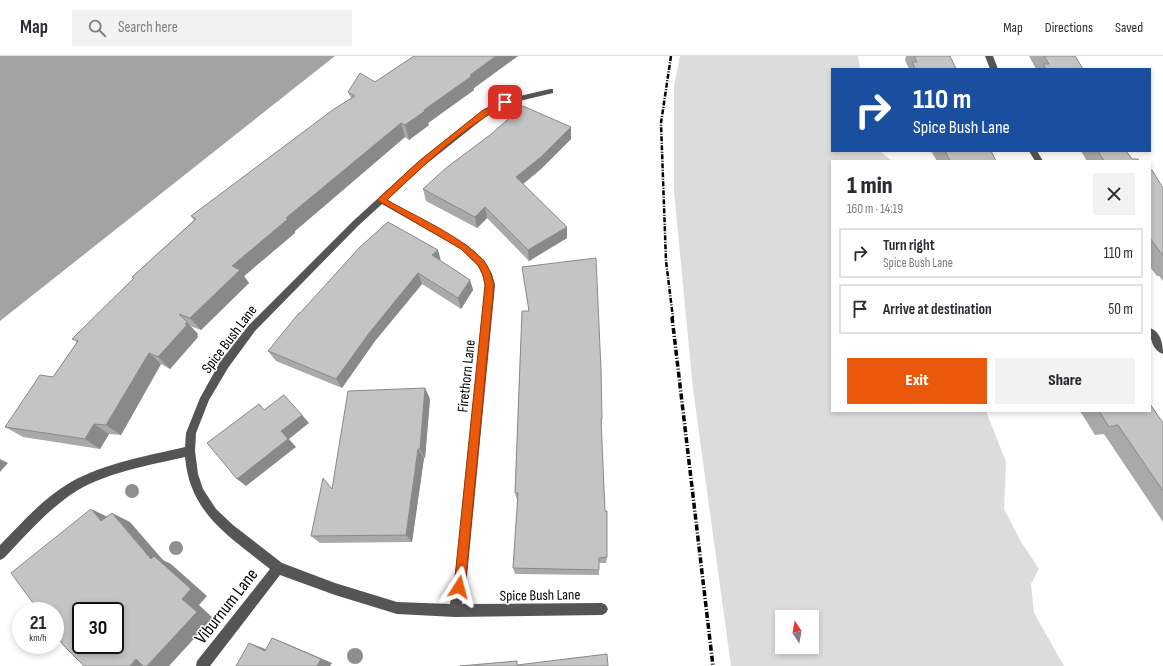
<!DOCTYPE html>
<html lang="en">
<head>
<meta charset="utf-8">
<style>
	:root { --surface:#fff; --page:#f2f2f3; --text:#2b2b33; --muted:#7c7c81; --line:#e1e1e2; --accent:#ea580c }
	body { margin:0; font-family:"Sofia Sans Condensed",sans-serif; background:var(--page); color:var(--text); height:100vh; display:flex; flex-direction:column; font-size:15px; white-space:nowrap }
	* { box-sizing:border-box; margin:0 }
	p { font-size:13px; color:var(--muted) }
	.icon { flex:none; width:22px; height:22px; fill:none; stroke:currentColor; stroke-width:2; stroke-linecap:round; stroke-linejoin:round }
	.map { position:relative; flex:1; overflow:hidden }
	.side { position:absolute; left:831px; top:104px; width:320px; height:252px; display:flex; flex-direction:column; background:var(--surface); border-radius:0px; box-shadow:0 2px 6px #0003 }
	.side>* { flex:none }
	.guide { position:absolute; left:831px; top:12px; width:320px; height:84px; border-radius:0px; box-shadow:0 2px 6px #0003; background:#1a4fa0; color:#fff; overflow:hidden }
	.needle { width:26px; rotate:349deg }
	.fabs { position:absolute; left:775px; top:554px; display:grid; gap:8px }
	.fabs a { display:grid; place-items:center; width:44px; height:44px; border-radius:0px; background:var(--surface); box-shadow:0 2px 6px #0003; font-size:20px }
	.speed { position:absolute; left:12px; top:546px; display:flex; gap:8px; font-size:20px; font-weight:700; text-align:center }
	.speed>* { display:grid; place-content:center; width:52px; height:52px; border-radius:50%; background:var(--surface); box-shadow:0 2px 6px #0003; line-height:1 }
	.speed small { font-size:10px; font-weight:400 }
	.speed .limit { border:2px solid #111; border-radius:6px; background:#fff; color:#111 }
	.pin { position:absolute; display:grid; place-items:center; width:34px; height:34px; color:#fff; margin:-17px; border-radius:8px; box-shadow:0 2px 6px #0006 }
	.me { position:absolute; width:44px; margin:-22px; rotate:9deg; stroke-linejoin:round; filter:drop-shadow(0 0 3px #0008) }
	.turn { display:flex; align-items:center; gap:14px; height:84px; padding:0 16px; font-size:18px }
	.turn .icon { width:52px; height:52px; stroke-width:2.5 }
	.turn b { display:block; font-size:28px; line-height:34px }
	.round { display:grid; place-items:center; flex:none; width:42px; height:42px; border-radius:0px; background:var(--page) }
	.overview { display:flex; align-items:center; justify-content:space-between; height:68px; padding:0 16px }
	h1 { font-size:24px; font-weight:800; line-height:30px }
	.action { display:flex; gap:8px; margin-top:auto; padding:8px 16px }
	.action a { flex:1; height:46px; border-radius:0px; background:var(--accent); color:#fff; font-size:16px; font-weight:800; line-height:46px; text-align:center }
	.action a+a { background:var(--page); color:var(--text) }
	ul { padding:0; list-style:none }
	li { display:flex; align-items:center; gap:12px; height:50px; margin:0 8px 6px; padding:0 8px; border:2px solid var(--line); border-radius:0px }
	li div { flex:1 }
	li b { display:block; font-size:15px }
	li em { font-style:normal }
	header { display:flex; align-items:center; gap:24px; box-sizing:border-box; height:56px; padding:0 20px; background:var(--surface); border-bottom:1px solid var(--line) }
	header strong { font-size:19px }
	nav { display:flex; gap:22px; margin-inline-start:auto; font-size:14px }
	.search { width:280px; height:36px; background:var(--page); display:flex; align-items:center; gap:10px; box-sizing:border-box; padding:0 14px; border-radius:0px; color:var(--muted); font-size:15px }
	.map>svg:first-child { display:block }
	.green { fill:#dcdcdc; fill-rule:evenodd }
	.water { fill:#a3a3a3 }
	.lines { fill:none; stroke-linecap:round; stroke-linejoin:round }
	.minor { fill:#555; fill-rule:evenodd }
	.rail-far1 { stroke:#000; stroke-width:2.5; stroke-dasharray:5 1.5 1 1.5; stroke-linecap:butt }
	.rail { stroke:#000; stroke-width:3.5; stroke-dasharray:6 2 1 2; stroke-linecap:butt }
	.tree { fill:#8f8f8f }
	.wall { fill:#a9a9a9 }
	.shaded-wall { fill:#898989 }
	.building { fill:#c4c4c4; stroke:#898989; fill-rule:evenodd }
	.route { fill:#ea580c; stroke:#983908 }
	.labels { text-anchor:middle; stroke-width:3; stroke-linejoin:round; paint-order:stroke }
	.street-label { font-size:15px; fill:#000; stroke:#fff }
	.near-street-label { font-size:18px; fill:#000; stroke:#fff }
</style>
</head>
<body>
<header>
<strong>Map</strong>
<div class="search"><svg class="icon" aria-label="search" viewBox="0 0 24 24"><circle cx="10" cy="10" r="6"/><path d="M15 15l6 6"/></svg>Search here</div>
<nav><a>Map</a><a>Directions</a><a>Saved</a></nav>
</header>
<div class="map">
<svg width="1163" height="610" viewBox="0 0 1163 610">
	<rect width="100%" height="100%" fill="#fff"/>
	<path class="green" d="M 680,0 L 858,0 L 860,13 L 832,13 L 832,95 L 880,95 L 892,105 L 832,105 L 832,355 L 986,355 L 1006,406 L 1004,453 L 1020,484 L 1039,513 L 1031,528 L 1034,557 L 1064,610 L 731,610 L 693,333 L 674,135 L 674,30 ZM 782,561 L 812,561 L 812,591 L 782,591 Z"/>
	<path class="water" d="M 0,0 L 335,0 L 0,265 Z"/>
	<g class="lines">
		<path class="minor" d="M 985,0 L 993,0 L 998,13 L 990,13 Z
			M 550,33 L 553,33 L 553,37 L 507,48 L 489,58 L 425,109 L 387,144 L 467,189 L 484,204 L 492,218 L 495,229 L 467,520 L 462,548 L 602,547 L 606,549 L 608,553 L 606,557 L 602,559 L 455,561 L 397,558 L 335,539 L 280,519 L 210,610 L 196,610 L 197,605 L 270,513 C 229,480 190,458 185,401 C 150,409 109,416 78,434 C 49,452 27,478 4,502 L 0,504 L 0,489 C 22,467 43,442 71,426 C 105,407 147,400 185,391 L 186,377 L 200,342 L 220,306 L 249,269 L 352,166 L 419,105 L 483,54 L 502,44 ZM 382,148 L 461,193 L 478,210 L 482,218 L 485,229 L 455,520 L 450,548 L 397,546 L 335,527 L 282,507 L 233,469 L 216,453 L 203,433 L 198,418 L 195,395 L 196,377 L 209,344 L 228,312 L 255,275 L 358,170 Z
			M 1029,95 L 1037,95 L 1043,105 L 1035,105 Z
			M 1150,272 C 1161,276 1163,288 1163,298 C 1152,294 1150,282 1150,272 Z"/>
		<path class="rail-far1" d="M 671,0 L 661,67 L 666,205 L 673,262"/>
		<path class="rail" d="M 672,261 L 713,610"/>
	</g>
	<g class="tree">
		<circle cx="132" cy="435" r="7"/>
		<circle cx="176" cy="492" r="7"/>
		<circle cx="355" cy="600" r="8"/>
	</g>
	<path class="wall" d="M 414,0 L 518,0 L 474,32 L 474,34 L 428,67 L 429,69 L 409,84 L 405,81 L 295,175 L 295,177 L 244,220 L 249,227 L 201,274 L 190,270 L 198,278 L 197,279 L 198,281 L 170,313 L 161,308 L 121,379 L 109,378 L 100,393 L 23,381 L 5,371 L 53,321 L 77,286 L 72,283 L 133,223 L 132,221 L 194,164 L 191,160 L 351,42 L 348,36 L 375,26 Z
		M 906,0 L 950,0 L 956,13 L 909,13 L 905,4 Z
		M 1029,0 L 1075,0 L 1083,13 L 1036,13 Z
		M 571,83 L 541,113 L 523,128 L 567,182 L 529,205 L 487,162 L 477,172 L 426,145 L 423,133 Z
		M 931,95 L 991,95 L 996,105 L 937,105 Z
		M 1081,95 L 1126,95 L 1132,103 L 1139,105 L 1087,105 Z
		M 1150,114 L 1163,132 L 1163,225 L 1159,220 L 1157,220 L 1150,211 Z
		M 441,205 L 470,224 L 473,234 L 461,253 L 422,228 L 375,285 L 342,332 L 276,305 L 268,295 L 300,257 Z
		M 522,255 L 602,363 L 601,372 L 607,501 L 606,507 L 599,507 L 599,519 L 515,518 L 513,512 L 518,444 L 517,444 L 515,437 Z
		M 425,332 L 430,343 L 425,402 L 424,402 L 412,486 L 320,487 L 311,480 L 332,432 Z
		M 1080,355 L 1150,355 L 1163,367 L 1163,466 L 1104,378 L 1095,379 Z"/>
	<path class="shaded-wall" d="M 496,0 L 518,0 L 474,32 L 474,34 L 428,67 L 429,69 L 409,84 L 405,69 L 424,54 Z
		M 401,67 L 405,81 L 295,175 L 295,177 L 244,220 L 249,227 L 201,274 L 190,262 L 232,210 L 286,162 Z
		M 571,71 L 571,83 L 541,113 L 517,133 L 516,121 Z
		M 485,151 L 487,162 L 477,172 L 475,161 Z
		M 567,171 L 567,182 L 529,205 L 528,194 Z
		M 438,194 L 441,205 L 432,199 Z
		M 418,217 L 422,228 L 375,285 L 342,332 L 336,323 L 370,276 Z
		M 470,224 L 473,234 L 461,253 L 458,242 Z
		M 179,258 L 198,278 L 197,279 L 198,281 L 170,313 L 158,301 L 185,268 Z
		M 149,297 L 161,308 L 121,379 L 106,369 Z
		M 425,332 L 430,343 L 425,402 L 420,393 Z
		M 302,359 L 309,367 L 289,383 L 296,391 L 246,430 L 237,423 L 281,375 Z
		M 94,368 L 109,378 L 100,393 L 85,383 Z
		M 418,393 L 424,402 L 412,486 L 406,479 Z
		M 0,403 L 8,407 L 0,416 Z
		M 91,453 L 110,462 L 101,465 Z
		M 112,457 L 130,466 L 163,504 L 171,508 L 207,540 L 199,549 L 213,562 L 169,610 L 130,610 L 182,543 L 151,503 Z
		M 272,582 L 285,587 L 332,607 L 330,610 L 317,610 Z
		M 249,587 L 263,592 L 279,599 L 265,595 Z"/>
	<path class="building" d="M 414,0 L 496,0 L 470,19 L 472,20 L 424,54 L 425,55 L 405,69 L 401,67 L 286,162 L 288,163 L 232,210 L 240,214 L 190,262 L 179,258 L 187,266 L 185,268 L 187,269 L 158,301 L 149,297 L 106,369 L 94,368 L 85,383 L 5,371 L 40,319 L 53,321 L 78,285 L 72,283 L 134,222 L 132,221 L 196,163 L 191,160 L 334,53 L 355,40 L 348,36 L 360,17 L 375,26 Z
		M 914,0 L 950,0 L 956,13 L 915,13 L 912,6 L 917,6 Z
		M 1044,0 L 1075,0 L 1083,13 L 1046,13 L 1043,8 L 1049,8 Z
		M 523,50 L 571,71 L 541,101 L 516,121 L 567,171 L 528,194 L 485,151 L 475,161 L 423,133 L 446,112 L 490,79 Z
		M 945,95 L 991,95 L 996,105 L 950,105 Z
		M 1098,95 L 1126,95 L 1132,103 L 1138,103 L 1139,105 L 1104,105 Z
		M 1150,114 L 1152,114 L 1163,132 L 1163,200 L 1150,182 Z
		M 388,166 L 438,194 L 432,199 L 470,224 L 458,242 L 418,217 L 370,276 L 336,323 L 268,295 L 299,257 L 300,257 L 360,191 Z
		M 596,202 L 601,314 L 602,363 L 601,363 L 605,455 L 607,455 L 607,501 L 599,502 L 599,514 L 513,512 L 518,437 L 515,437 L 522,255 L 529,255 L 522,211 Z
		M 425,332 L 420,393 L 418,393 L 406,479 L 311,480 L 323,422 L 332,433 L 348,335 Z
		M 284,339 L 302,359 L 281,375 L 288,383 L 237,423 L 207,387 L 259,348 L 264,354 Z
		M 1150,348 L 1163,367 L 1163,435 L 1118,369 L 1109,371 L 1099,355 L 1150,355 Z
		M 91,453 L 101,465 L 112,457 L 151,503 L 154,500 L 191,533 L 182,543 L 197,556 L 147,610 L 143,610 L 136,603 L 130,610 L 84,610 L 64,590 L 55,577 L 55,555 L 39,555 L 11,517 ZM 81,555 L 115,555 L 115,589 L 81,589 Z
		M 272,582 L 321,603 L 317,610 L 236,610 L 249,587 L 265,595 Z
		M 607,598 L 608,610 L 460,610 L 517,605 L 517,609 Z"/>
	<path class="route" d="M 505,44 L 509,46 L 508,48 C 465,69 422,111 387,144 C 415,160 461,180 483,204 C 489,211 492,220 494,229 L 465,531 L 463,535 L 459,537 L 455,535 L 454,531 L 485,229 L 483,219 L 478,209 L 461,193 L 377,144 L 419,105 L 483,54 Z"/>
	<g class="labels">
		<g class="street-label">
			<text transform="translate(229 283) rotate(-53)" y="5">Spice Bush Lane</text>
			<text transform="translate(466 320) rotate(-84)" y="5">Firethorn Lane</text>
			<text transform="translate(540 539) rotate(-1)" y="5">Spice Bush Lane</text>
		</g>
		<g class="near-street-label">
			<text transform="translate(226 550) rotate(-52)" y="6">Viburnum Lane</text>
		</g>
	</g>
</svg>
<div class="fabs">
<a><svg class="needle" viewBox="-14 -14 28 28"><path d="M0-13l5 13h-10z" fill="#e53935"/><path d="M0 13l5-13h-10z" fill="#7c7c81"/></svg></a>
</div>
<div class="speed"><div>21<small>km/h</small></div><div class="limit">30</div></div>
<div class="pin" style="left:505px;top:46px;background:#d93025"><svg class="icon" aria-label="arrive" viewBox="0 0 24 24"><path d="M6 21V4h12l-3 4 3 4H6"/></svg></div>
<svg class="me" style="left:459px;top:531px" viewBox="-20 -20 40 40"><path d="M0-17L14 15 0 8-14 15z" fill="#ea580c" stroke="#fff" stroke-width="4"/></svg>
<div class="guide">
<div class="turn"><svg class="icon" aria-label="right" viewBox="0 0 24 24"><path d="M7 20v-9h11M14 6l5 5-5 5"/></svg><div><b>110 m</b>Spice Bush Lane</div></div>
</div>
<section class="side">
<div class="overview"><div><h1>1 min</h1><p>160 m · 14:19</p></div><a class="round"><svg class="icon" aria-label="close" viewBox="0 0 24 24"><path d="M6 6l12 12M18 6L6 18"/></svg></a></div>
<ul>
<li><svg class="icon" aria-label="right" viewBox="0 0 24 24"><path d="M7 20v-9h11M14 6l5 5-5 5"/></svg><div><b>Turn right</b><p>Spice Bush Lane</p></div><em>110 m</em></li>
<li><svg class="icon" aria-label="arrive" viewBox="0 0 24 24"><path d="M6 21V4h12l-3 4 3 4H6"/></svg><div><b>Arrive at destination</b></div><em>50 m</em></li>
</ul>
<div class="action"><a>Exit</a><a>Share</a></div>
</section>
</div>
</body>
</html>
